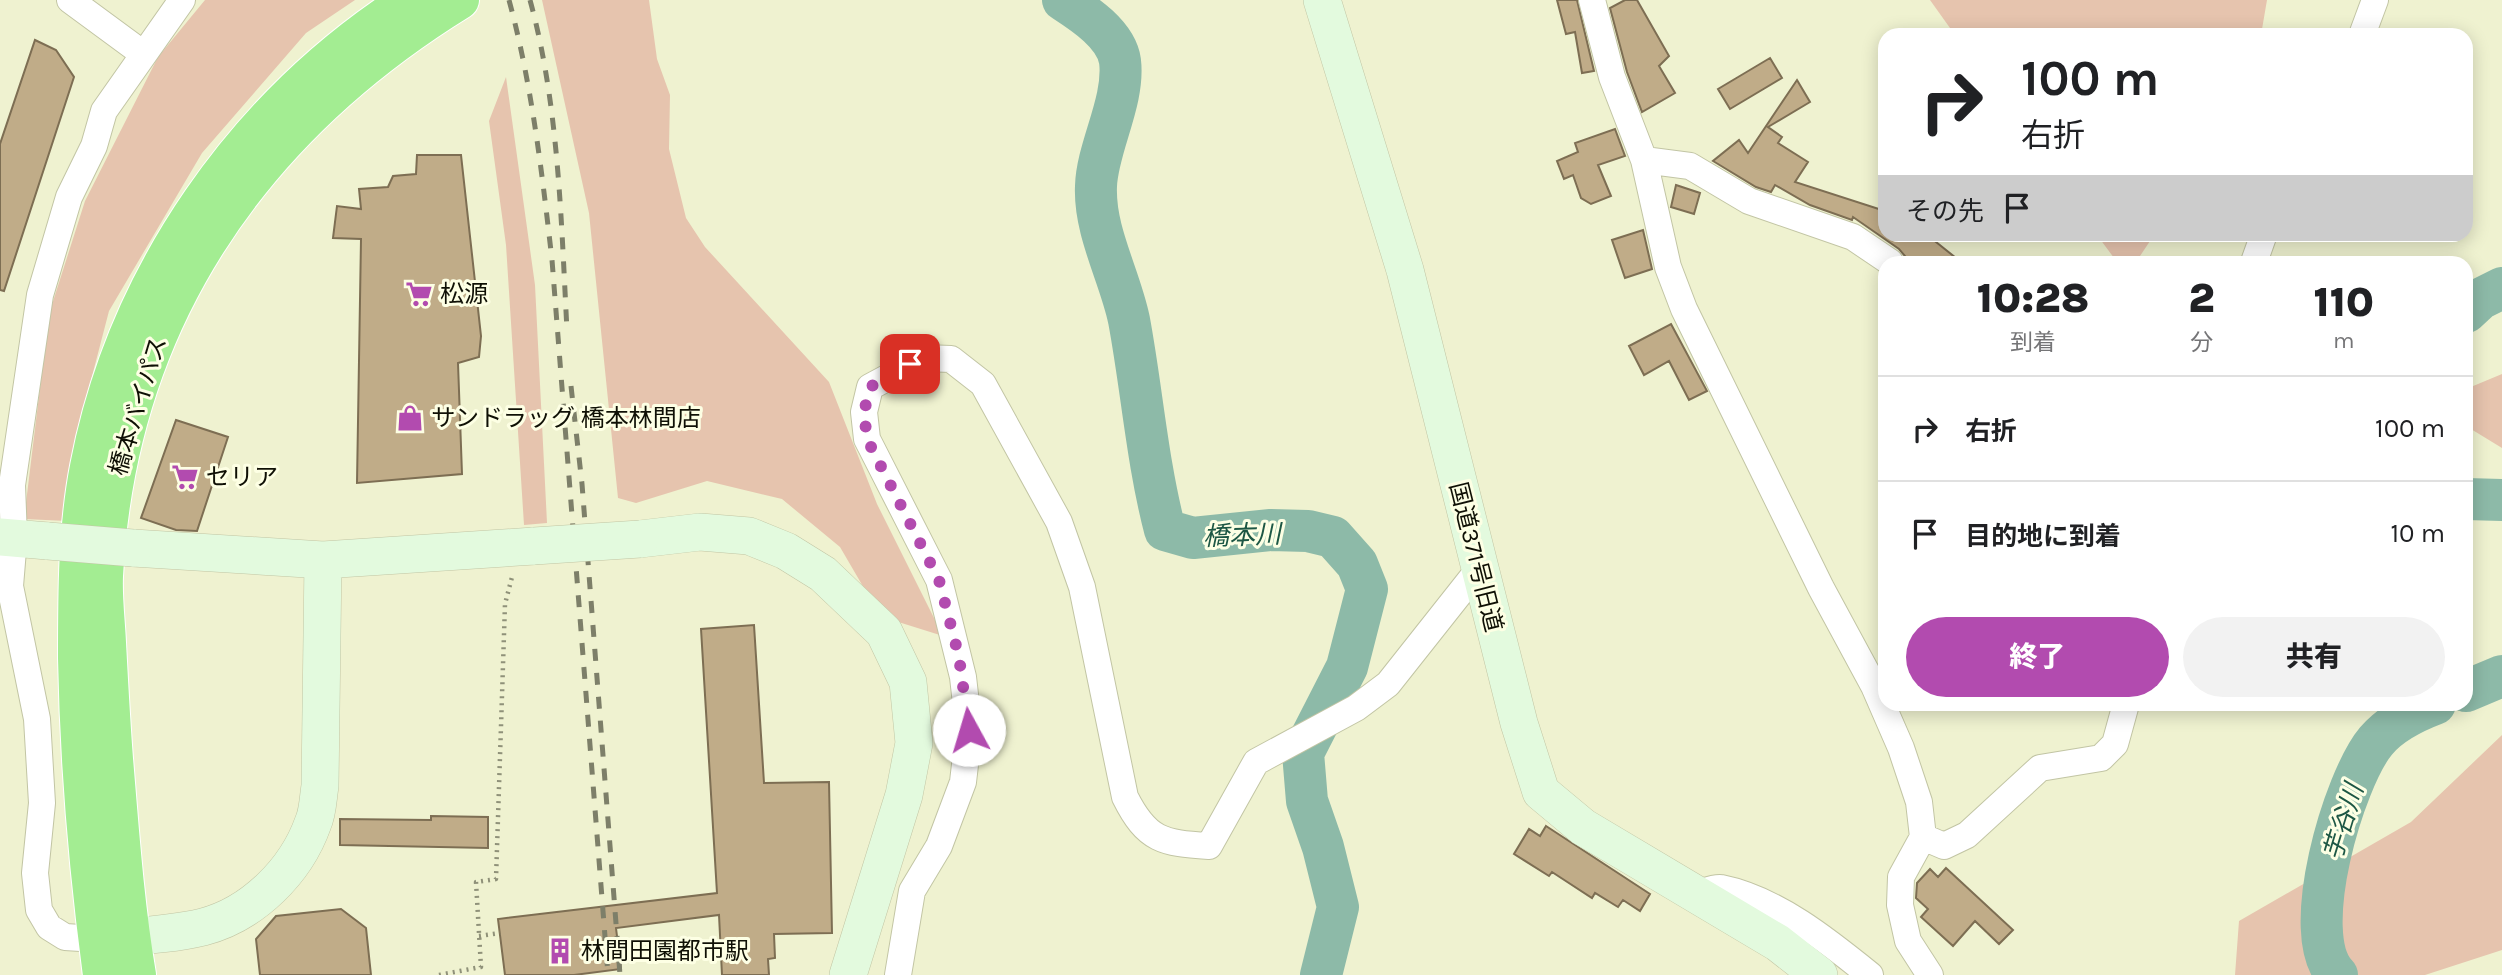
<!DOCTYPE html>
<html lang="ja">
<head>
<meta charset="utf-8">
<style>
	:root { --surface:#fff; --page:#f2f2f2; --text:#202124; --muted:#757577; --line:#e0e0e0; --accent:#b24baf }
	body { margin:0; font-family:Karla,"Noto Sans JP",sans-serif; background:var(--page); color:var(--text); height:100vh; display:flex; flex-direction:column; font-size:26px; white-space:nowrap }
	* { box-sizing:border-box; margin:0 }
	p { font-size:23px; color:var(--muted) }
	.icon { flex:none; width:38px; height:38px; fill:none; stroke:currentColor; stroke-width:2; stroke-linecap:round; stroke-linejoin:round }
	.map { position:relative; flex:1; overflow:hidden }
	.panel { position:absolute; left:1878px; top:256px; width:595px; height:455px; display:flex; flex-direction:column; background:var(--surface); border-radius:21px; box-shadow:0 4px 18px #0003 }
	.panel>* { flex:none }
	.banner { position:absolute; left:1878px; top:28px; width:595px; height:214px; border-radius:21px; box-shadow:0 4px 18px #0003; background:#fff; color:var(--text); overflow:hidden }
	.pin { position:absolute; display:grid; place-items:center; width:60px; height:60px; color:#fff; margin:-30px; border-radius:14px; box-shadow:0 4px 10px #0006 }
	.me { position:absolute; width:77px; margin:-38px; rotate:354deg; stroke-linejoin:round; filter:drop-shadow(0 0 5px #0008) }
	.turn { display:flex; align-items:center; gap:24px; height:147px; padding:0 28px; font-size:32px }
	.turn .icon { width:91px; height:91px; stroke-width:2.5 }
	.turn b { display:block; font-size:49px; line-height:60px }
	.then { display:flex; align-items:center; height:66px; padding:0 28px; background:#0003; gap:14px; font-size:26px }
	.eta { display:flex; justify-content:space-evenly; align-items:center; height:119px; text-align:center }
	.eta b { font-size:42px; font-weight:800; line-height:49px }
	.cta { display:flex; gap:14px; margin-top:auto; padding:14px 28px }
	.cta a { flex:1; height:80px; border-radius:42px; background:var(--accent); color:#fff; font-size:28px; font-weight:800; line-height:80px; text-align:center }
	.cta a+a { background:var(--page); color:var(--text) }
	ul { padding:0; list-style:none }
	li { display:flex; align-items:center; gap:21px; height:105px; padding:0 28px; border-top:2px solid var(--line) }
	li div { flex:1 }
	li b { display:block; font-size:26px }
	li em { font-style:normal }
	.map>svg:first-child { display:block }
	.green { fill:#e6c4ae }
	.lines { fill:none; stroke-linecap:round; stroke-linejoin:round }
	.river { stroke:#8dbaa8; stroke-width:42 }
	.building { fill:#c0ac88; stroke:#7d6e53; stroke-width:2 }
	.street-casing { stroke:#c2c5a4; stroke-width:28 }
	.secondary-casing { stroke:#c2c5a4; stroke-width:38 }
	.highway-casing { stroke:#fff; stroke-width:40 }
	.path { stroke:#8f9179; stroke-width:4.5; stroke-dasharray:2 5; stroke-linecap:butt }
	.street { stroke:#fff; stroke-width:26 }
	.secondary { stroke:#e3fade; stroke-width:37 }
	.highway { stroke:#a3ed92; stroke-width:38 }
	.rail { stroke:#7d7f69; stroke-width:5; stroke-dasharray:12 12; stroke-linecap:butt }
	.secondary-bridge-casing { stroke:#c2c5a4; stroke-width:38; stroke-linecap:butt }
	.secondary-bridge { stroke:#e3fade; stroke-width:37 }
	.route { stroke:#b24baf; stroke-width:12; stroke-dasharray:0 21.6 }
	.labels { text-anchor:middle; stroke-width:6; stroke-linejoin:round; paint-order:stroke }
	.poi-label { font-size:24px; fill:#0f1005; stroke:#fdffe4; text-anchor:start }
	.street-label { font-size:24px; fill:#0f1005; stroke:#fdffe4 }
	.water-label { font-size:26px; font-style:italic; fill:#1d5744; stroke:#fdffe4 }
</style>
</head>
<body>
<div class="map">
<svg width="2502" height="975" viewBox="0 0 2502 975">
	<rect width="100%" height="100%" fill="#eff2d0"/>
	<path class="green" d="M 205,0 L 355,0 L 306,33 L 202,153 L 109,311 L 78,430 L 67,521 L 24,519 L 49,314 L 85,201 L 158,57 Z
		M 542,0 L 649,0 L 657,59 L 670,95 L 669,149 L 686,218 L 705,247 L 829,382 L 877,504 L 943,636 L 892,620 L 868,595 L 840,547 L 782,499 L 707,481 L 636,503 L 618,498 L 589,213 Z
		M 1930,0 L 2267,0 L 2261,35 L 1955,35 Z
		M 506,77 L 535,285 L 547,523 L 524,525 L 506,245 L 489,121 Z
		M 2097,235 L 2154,235 L 2136,262 L 2117,262 Z
		M 2502,374 L 2502,448 L 2466,426 L 2466,389 Z
		M 2502,735 L 2502,950 L 2425,975 L 2235,975 L 2239,921 L 2411,822 Z"/>
	<g class="lines">
		<path class="river" d="M 1063,0 C 1083,13 1116,34 1120,61 C 1125,101 1097,148 1096,186 C 1094,232 1120,276 1129,320 C 1142,390 1147,461 1165,530 L 1193,538 L 1271,530 L 1308,531 L 1333,537 L 1357,564 L 1367,589 L 1347,667 L 1303,753 L 1307,801 L 1323,847 L 1338,907 L 1321,975
			M 2466,312 L 2480,299 L 2502,288
			M 2466,499 L 2502,500
			M 2466,691 L 2502,676
			M 2337,975 C 2297,936 2344,779 2376,741 C 2391,723 2414,712 2435,704"/>
	</g>
	<path class="building" d="M 1557,0 L 1577,0 L 1594,71 L 1582,73 L 1575,32 L 1566,34 Z
		M 1625,0 L 1637,0 L 1669,56 L 1659,66 L 1675,93 L 1642,112 L 1627,72 L 1610,8 Z
		M 35,40 L 56,50 L 74,77 L 4,291 L 0,290 L 0,144 Z
		M 1770,58 L 1782,78 L 1730,109 L 1718,89 Z
		M 1797,80 L 1810,102 L 1768,127 L 1782,137 L 1778,143 L 1808,162 L 1795,182 L 1885,211 L 1885,234 L 1926,234 L 1961,262 L 1910,262 L 1899,249 L 1853,217 L 1852,220 L 1810,205 L 1775,185 L 1771,192 L 1756,187 L 1713,161 L 1739,140 L 1748,153 Z
		M 1615,129 L 1625,156 L 1598,165 L 1611,196 L 1591,204 L 1581,198 L 1573,175 L 1564,179 L 1557,161 L 1578,152 L 1575,143 Z
		M 417,155 L 461,155 L 481,336 L 479,357 L 458,363 L 462,474 L 357,483 L 361,239 L 333,238 L 337,206 L 361,209 L 359,189 L 388,187 L 393,176 L 416,174 Z
		M 1676,185 L 1700,193 L 1694,214 L 1671,207 Z
		M 1643,230 L 1652,269 L 1625,278 L 1612,240 Z
		M 1671,324 L 1707,391 L 1689,400 L 1669,361 L 1644,375 L 1629,346 Z
		M 176,420 L 228,437 L 197,531 L 176,530 L 141,518 Z
		M 754,625 L 764,783 L 829,782 L 832,933 L 774,934 L 775,958 L 768,959 L 769,975 L 722,975 L 719,915 L 616,928 L 621,969 L 574,975 L 505,975 L 498,919 L 717,893 L 701,629 Z
		M 431,816 L 488,817 L 488,848 L 340,845 L 340,819 L 431,820 Z
		M 1546,826 L 1650,894 L 1640,911 L 1623,900 L 1618,907 L 1595,893 L 1592,898 L 1552,872 L 1549,876 L 1514,854 L 1529,829 L 1540,836 Z
		M 1946,868 L 2013,930 L 1999,944 L 1975,921 L 1953,946 L 1921,917 L 1928,909 L 1916,898 L 1917,883 L 1930,869 L 1938,877 Z
		M 341,909 L 366,928 L 371,975 L 260,975 L 256,939 L 276,916 Z"/>
	<g class="lines">
		<g class="street-casing">
			<path id="street" d="M 70,0 L 142,53
				M 1592,0 L 1612,77 L 1644,160 L 1668,267 L 1684,309 L 1821,588 L 1874,686 L 1901,748 L 1919,802 L 1923,837 L 1901,877 L 1900,905 L 1908,941 L 1930,975
				M 2362,35 L 2375,0
				M 1644,160 L 1690,166 L 1749,201 L 1853,237 L 1890,262
				M 2254,262 L 2264,234
				M 1923,837 L 1944,846 L 1967,835 L 2040,768 L 2101,758 L 2115,744 L 2126,704
				M 1695,894 C 1703,892 1714,887 1721,888 C 1776,899 1828,941 1870,975
				M 97,939 L 65,937 L 49,927 L 39,910 L 35,873 L 42,803 L 37,719 L 10,586 L 14,538 L 12,485 L 40,295 L 69,197 L 94,146 L 104,111 L 182,0
				M 898,975 L 912,891 L 939,846 L 963,782 L 969,730 L 963,677 L 939,580 L 867,439 L 864,412 L 870,387 L 924,358 L 951,359 L 983,384 L 1059,522 L 1082,587 L 1125,797 C 1147,841 1163,843 1209,846 L 1256,762 L 1356,708 L 1388,684 L 1479,569"/>
		</g>
		<g class="secondary-casing">
			<path id="secondary" d="M 1322,0 L 1405,270 L 1519,723 L 1541,792 L 1583,827 L 1778,943 L 1819,975
				M 0,537 L 48,541
				M 640,539 L 700,532 L 749,536 L 786,551 L 823,574 L 884,632 L 908,682 L 914,743 L 904,795 L 848,975
				M 133,548 L 323,560 L 534,546
				M 101,939 C 135,936 170,935 203,927 C 253,914 296,871 313,823 C 318,812 318,798 320,786 L 323,560"/>
		</g>
		<g class="highway-casing">
			<path id="highway" d="M 102,975 C 88,870 79,764 77,658 C 77,594 77,529 89,467 C 126,275 245,105 409,0
				M 137,975 C 125,904 120,831 114,759 C 111,720 109,681 107,643 C 106,621 103,598 104,576 C 117,323 248,131 460,0"/>
		</g>
		<path class="path" d="M 479,936 L 500,933
			M 439,975 L 481,967 L 476,882 L 496,879 L 505,604 L 512,577"/>
		<use href="#street" class="street"/>
		<use href="#secondary" class="secondary"/>
		<use href="#highway" class="highway"/>
		<path class="rail" d="M 509,0 C 532,85 542,173 552,260 L 608,975
			M 530,0 C 559,106 561,220 567,330
			M 571,386 L 582,484 L 620,975"/>
		<g class="secondary-bridge-casing">
			<path id="secondary-bridge" d="M 48,541 L 133,548
				M 534,546 L 640,539"/>
		</g>
		<use href="#secondary-bridge" class="secondary-bridge"/>
	</g>
	<g class="lines">
		<path class="route" d="M 910,364 L 870,387 L 864,412 L 867,439 L 939,580 L 959,657 L 969,730"/>
	</g>
	<defs>
		<g id="supermarket-bare" transform="scale(2.1)"><path d="M-6-5.5h2.5l.6 2H6L4.5 2H-2.5L-4.4-4H-6ZM-1.5 3.2a1.3 1.3 0 1 0 .1 0ZM3 3.2a1.3 1.3 0 1 0 .1 0Z" fill="#b24baf" stroke="#fdffe4" stroke-width="2.5" paint-order="stroke"/></g>
		<g id="shop-bare" transform="scale(2.1)"><path d="M-5-2.5h2.3a2.7 3.5 0 0 1 5.4 0H5L5.5 6h-11ZM-1.5-2.5h3a1.5 2.3 0 0 0-3 0Z" fill="#b24baf" stroke="#fdffe4" stroke-width="2.5" paint-order="stroke"/></g>
		<g id="building-bare" transform="scale(2.1)"><path d="M-4-6H4V6H1V3H-1V6H-4ZM-2.5-4.3h1.7v1.8h-1.7ZM.8-4.3h1.7v1.8H.8ZM-2.5-1h1.7V.8h-1.7ZM.8-1h1.7V.8H.8Z" fill="#b24baf" stroke="#fdffe4" stroke-width="2.5" paint-order="stroke"/></g>
	</defs>
	<g fill-rule="evenodd">
		<use href="#supermarket-bare" x="419" y="294"/>
		<use href="#shop-bare" x="410" y="418"/>
		<use href="#supermarket-bare" x="185" y="477"/>
		<use href="#building-bare" x="560" y="951"/>
	</g>
	<g class="labels">
		<g class="poi-label">
			<text x="440" y="302">松源</text>
			<text x="431" y="426">サンドラッグ 橋本林間店</text>
			<text x="206" y="485">セリア</text>
			<text x="581" y="959">林間田園都市駅</text>
		</g>
		<g class="street-label">
			<text transform="translate(138 406) rotate(-73)" y="8">橋本バイパス</text>
			<text transform="translate(1476 557) rotate(76)" y="8">国道371号旧道</text>
		</g>
		<g class="water-label">
			<text transform="translate(1242 535) rotate(-2)" y="9">橋本川</text>
			<text transform="translate(2343 822) rotate(-73)" y="9">芋谷川</text>
		</g>
	</g>
</svg>
<div class="pin" style="left:910px;top:364px;background:#d93025"><svg class="icon" aria-label="arrive" viewBox="0 0 24 24"><path d="M6 21V4h12l-3 4 3 4H6"/></svg></div>
<svg class="me" style="left:969px;top:730px" viewBox="-20 -20 40 40"><circle r="19" fill="#fff"/><path d="M0-13L10 11 0 6-10 11z" fill="#b24baf"/></svg>
<div class="banner">
<div class="turn"><svg class="icon" aria-label="right" viewBox="0 0 24 24"><path d="M7 20v-9h11M14 6l5 5-5 5"/></svg><div><b>100 m</b>右折</div></div>
<div class="then">その先<svg class="icon" aria-label="arrive" viewBox="0 0 24 24"><path d="M6 21V4h12l-3 4 3 4H6"/></svg></div>
</div>
<section class="panel">
<div class="eta">
<div><b>10:28</b><p>到着</p></div>
<div><b>2</b><p>分</p></div>
<div><b>110</b><p>m</p></div>
</div>
<ul>
<li><svg class="icon" aria-label="right" viewBox="0 0 24 24"><path d="M7 20v-9h11M14 6l5 5-5 5"/></svg><div><b>右折</b></div><em>100 m</em></li>
<li><svg class="icon" aria-label="arrive" viewBox="0 0 24 24"><path d="M6 21V4h12l-3 4 3 4H6"/></svg><div><b>目的地に到着</b></div><em>10 m</em></li>
</ul>
<div class="cta"><a>終了</a><a>共有</a></div>
</section>
</div>
</body>
</html>
